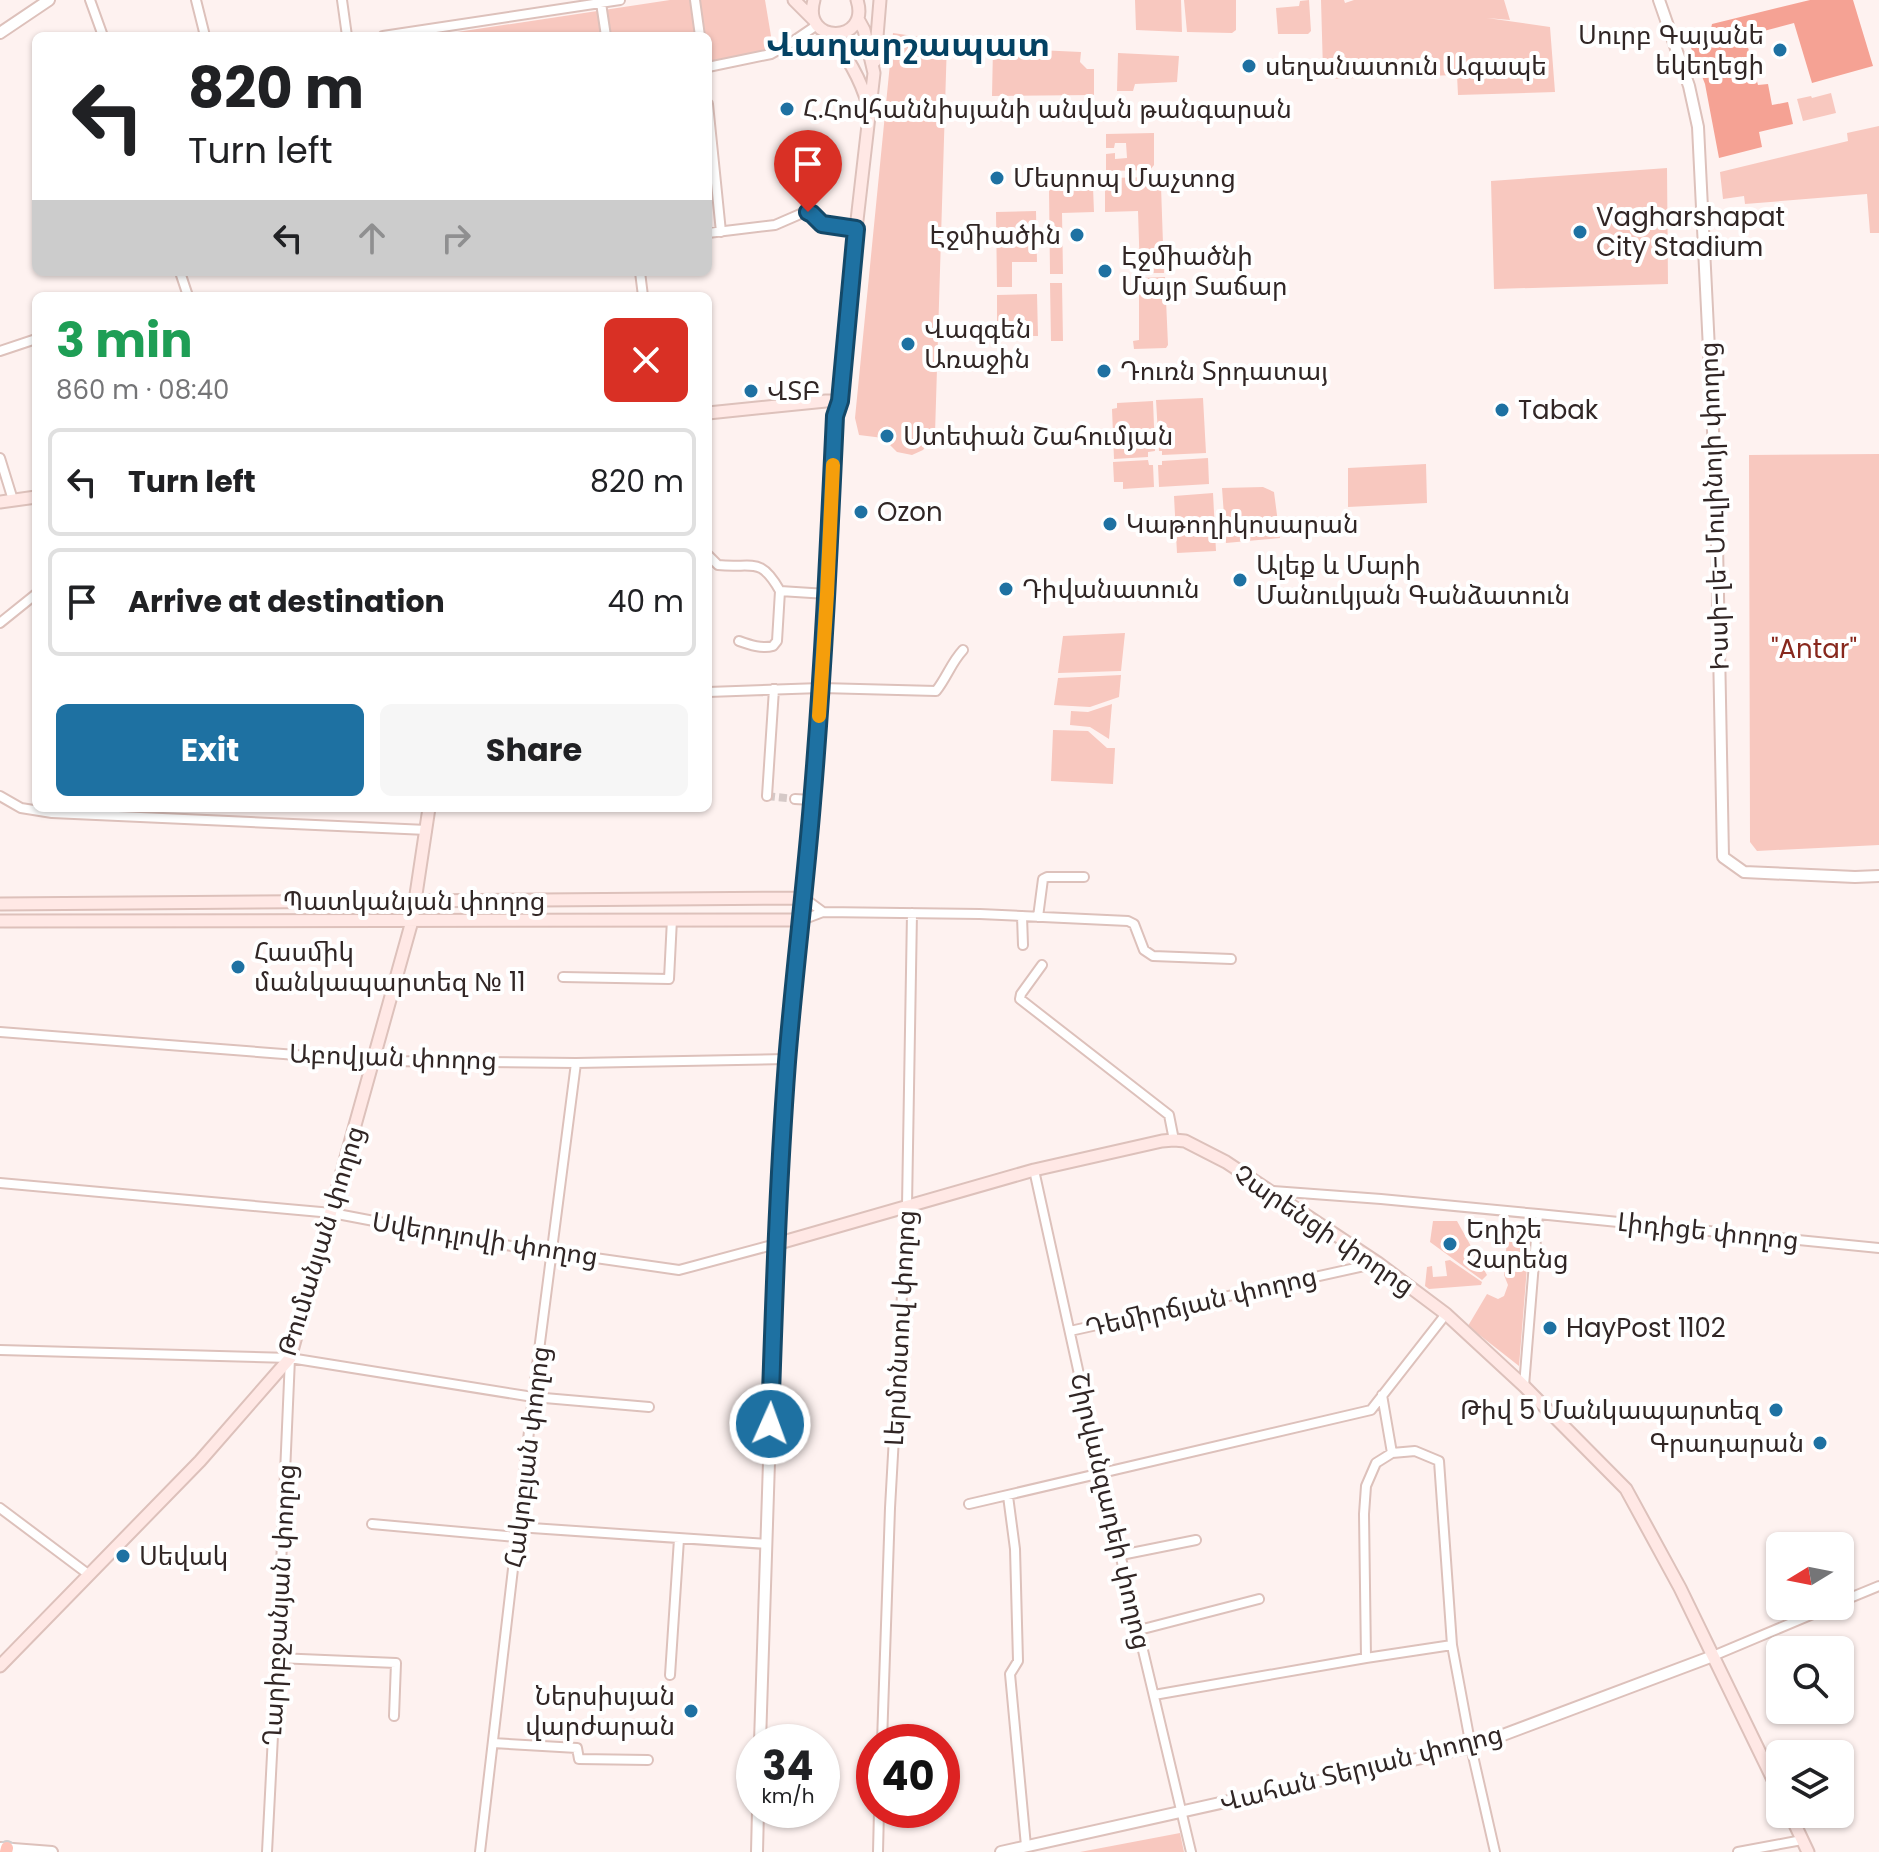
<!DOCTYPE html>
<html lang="en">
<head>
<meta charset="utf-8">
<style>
	:root { --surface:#fff; --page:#f6f6f6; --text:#202124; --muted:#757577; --line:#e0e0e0; --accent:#1e71a2 }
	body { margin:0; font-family:Poppins,"Noto Sans Armenian",sans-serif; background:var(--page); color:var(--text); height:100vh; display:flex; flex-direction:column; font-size:30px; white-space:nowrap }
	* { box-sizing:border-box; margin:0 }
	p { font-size:26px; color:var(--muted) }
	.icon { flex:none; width:44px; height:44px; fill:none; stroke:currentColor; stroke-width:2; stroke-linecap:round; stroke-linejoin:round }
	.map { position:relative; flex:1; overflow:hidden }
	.sheet { position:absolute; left:32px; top:292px; width:680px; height:520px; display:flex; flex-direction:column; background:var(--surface); border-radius:12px; box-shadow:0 2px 6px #0004 }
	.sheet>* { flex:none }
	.guide { position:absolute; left:32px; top:32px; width:680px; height:244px; border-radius:12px; box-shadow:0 2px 6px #0004; background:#fff; color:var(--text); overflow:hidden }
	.needle { width:52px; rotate:260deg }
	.controls { position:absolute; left:1766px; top:1532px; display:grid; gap:16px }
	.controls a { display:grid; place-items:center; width:88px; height:88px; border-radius:12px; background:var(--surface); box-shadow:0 2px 6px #0004; font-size:40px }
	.speed { position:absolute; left:736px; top:1724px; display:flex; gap:16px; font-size:40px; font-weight:700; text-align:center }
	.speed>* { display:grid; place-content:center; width:104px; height:104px; border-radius:50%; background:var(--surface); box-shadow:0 2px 6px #0004; line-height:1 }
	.speed small { font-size:20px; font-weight:400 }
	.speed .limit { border:12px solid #d22; background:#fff; color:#111 }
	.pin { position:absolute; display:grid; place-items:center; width:68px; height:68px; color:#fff; margin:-82px -34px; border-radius:50% 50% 50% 0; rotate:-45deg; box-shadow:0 0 8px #0007 }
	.pin .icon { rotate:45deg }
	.me { position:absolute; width:88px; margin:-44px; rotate:2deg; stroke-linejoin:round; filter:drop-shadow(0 0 6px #0008) }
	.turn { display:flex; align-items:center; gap:28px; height:168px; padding:0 24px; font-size:36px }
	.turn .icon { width:104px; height:104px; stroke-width:2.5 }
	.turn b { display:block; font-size:56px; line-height:68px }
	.lanes { display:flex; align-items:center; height:76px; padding:0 24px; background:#0003; justify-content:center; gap:40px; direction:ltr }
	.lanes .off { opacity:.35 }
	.round { display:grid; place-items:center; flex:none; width:84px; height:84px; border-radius:12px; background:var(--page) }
	.headline { display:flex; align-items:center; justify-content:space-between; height:136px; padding:0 24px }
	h1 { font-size:48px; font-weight:700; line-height:60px; color:#1e9e55 }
	.primary-button { display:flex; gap:16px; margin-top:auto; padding:16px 24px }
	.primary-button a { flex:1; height:92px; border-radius:12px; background:var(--accent); color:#fff; font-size:32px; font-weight:700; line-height:92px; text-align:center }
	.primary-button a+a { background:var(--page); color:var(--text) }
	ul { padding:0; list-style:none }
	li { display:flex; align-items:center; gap:24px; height:108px; margin:0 16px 12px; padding:0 8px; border:4px solid var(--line); border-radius:12px }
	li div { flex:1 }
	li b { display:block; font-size:30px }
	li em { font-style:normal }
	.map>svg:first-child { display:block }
	.green { fill:#f8c8bf }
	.forest { fill:#f5a294 }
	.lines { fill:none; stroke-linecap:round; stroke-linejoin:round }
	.minor-tunnel { stroke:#d5c9c7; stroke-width:8; stroke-dasharray:8 4; stroke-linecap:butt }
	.minor-casing { stroke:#ddc1bb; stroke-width:12 }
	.tertiary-casing { stroke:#ddc1bb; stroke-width:14 }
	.secondary-casing { stroke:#ddc1bb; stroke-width:15 }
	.trunk-casing { stroke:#d2cfcf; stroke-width:16 }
	.minor { stroke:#fff; stroke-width:8 }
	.tertiary { stroke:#fff; stroke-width:10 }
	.secondary { stroke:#ffe8e5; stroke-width:11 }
	.trunk { stroke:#ffc3b8; stroke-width:12 }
	.route-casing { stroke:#144969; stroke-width:20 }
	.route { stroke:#1e71a2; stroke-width:14 }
	.slow { stroke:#f59e0b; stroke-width:14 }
	.poi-dot { fill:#1e71a2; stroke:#fff; stroke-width:3 }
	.labels { text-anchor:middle; stroke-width:8; stroke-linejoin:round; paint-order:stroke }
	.poi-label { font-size:26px; fill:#312625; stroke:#fff; text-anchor:start }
	.street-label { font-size:26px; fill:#312625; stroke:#fff }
	.park-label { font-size:26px; fill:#88281d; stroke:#fff }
	.district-label { font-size:34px; font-weight:bold; fill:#044263; stroke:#fff }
</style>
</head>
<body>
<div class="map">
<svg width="1879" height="1852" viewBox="0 0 1879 1852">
	<rect width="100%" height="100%" fill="#fef2f0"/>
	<path class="green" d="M 670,0 L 765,0 L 772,42 L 765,52 L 708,62 L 708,36 L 431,36 Z
		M 1135,0 L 1181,0 L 1182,32 L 1136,30 Z
		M 1184,0 L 1236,0 L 1236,30 L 1232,33 L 1187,32 Z
		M 1309,0 L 1311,31 L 1308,34 L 1278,34 L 1276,8 L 1299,6 L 1300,1 Z
		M 1321,0 L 1344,0 L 1345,3 L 1354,0 L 1504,0 L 1510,20 L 1487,18 L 1550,27 L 1555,92 L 1458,95 L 1457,75 L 1328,79 L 1323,71 Z
		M 893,33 L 947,41 L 935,434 L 923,450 L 912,455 L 897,452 L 883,438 L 859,435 L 855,418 Z
		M 993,48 L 1081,52 L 1080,62 L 1087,69 L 1094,69 L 1094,95 L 992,96 Z
		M 1118,53 L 1179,56 L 1177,82 L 1135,84 L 1133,91 L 1117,91 Z
		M 1831,93 L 1836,113 L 1803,121 L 1797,99 L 1811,96 L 1812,98 Z
		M 1879,126 L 1879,233 L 1870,233 L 1867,194 L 1745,204 L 1744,196 L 1723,199 L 1720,172 L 1848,141 L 1847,133 Z
		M 1154,133 L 1154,165 L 1150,170 L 1106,171 L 1106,154 L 1115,153 L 1115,159 L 1127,158 L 1126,143 L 1115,143 L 1114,148 L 1106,148 L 1106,134 Z
		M 1667,168 L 1668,284 L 1494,289 L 1491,181 Z
		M 1152,177 L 1161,186 L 1164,273 L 1140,273 L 1138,211 L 1105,212 L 1105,185 L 1111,178 Z
		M 1093,187 L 1094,212 L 1062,213 L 1063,274 L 1050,274 L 1049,188 Z
		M 1036,211 L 1037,262 L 1012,262 L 1012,287 L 997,287 L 996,212 Z
		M 1165,277 L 1168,345 L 1166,348 L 1134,349 L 1133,341 L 1139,340 L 1139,278 Z
		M 1050,283 L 1062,283 L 1063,341 L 1051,341 Z
		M 1037,294 L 1038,336 L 997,336 L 997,295 Z
		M 1203,398 L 1206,453 L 1162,455 L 1162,451 L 1159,451 L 1156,400 Z
		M 1153,401 L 1155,451 L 1148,452 L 1148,457 L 1114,459 L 1112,409 L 1117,408 L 1117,403 Z
		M 1879,454 L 1879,845 L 1757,851 L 1750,842 L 1749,455 Z
		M 1208,458 L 1209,484 L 1159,487 L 1158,465 L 1162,465 L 1162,461 Z
		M 1148,460 L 1149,465 L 1153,465 L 1154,487 L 1123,489 L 1123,482 L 1114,482 L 1113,462 Z
		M 1426,464 L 1427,503 L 1348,507 L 1348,468 Z
		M 1263,487 L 1274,492 L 1280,538 L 1226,543 L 1222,488 Z
		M 1213,493 L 1216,551 L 1177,553 L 1174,496 Z
		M 1125,633 L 1121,671 L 1058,673 L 1063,636 Z
		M 1121,675 L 1119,697 L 1090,707 L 1054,705 L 1058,678 Z
		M 1112,704 L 1109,739 L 1090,727 L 1070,725 L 1071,711 L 1088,712 Z
		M 1053,730 L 1088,731 L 1107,748 L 1115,748 L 1113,784 L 1051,781 Z
		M 1433,1221 L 1457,1221 L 1487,1275 L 1482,1280 L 1430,1242 Z
		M 1508,1228 L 1530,1230 L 1519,1366 L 1468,1326 L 1487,1294 L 1498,1299 L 1504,1296 L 1508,1285 L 1504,1275 Z
		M 1450,1260 L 1482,1282 L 1481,1285 L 1429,1289 L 1425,1286 L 1427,1267 L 1432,1266 L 1433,1277 L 1447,1276 L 1445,1261 Z
		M 1180,1833 L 1184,1852 L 1080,1852 Z"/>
	<path class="forest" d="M 1810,0 L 1853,0 L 1873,66 L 1812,83 L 1794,23 L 1745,36 L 1758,85 L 1768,84 L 1772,105 L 1788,102 L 1793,124 L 1759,132 L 1762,147 L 1719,158 L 1705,84 L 1686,35 L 1698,33 L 1706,51 L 1712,24 Z"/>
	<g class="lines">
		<path class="minor-tunnel" d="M 767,796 L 795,799"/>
		<g class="minor-casing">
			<path id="minor" d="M 90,0 L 103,36
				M 196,0 L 205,36
				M 342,0 L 347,36
				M 695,0 L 700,36
				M 601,3 L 606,36
				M 383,36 L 620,0
				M 708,67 L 771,54 L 792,42 L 817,25
				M 708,104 L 721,232
				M 708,233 L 775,225 L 805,212 L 812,214 L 822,224 L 856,229
				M 180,272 L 188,296
				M 640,272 L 643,296
				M 0,351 L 36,339
				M 0,458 L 13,500
				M 708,555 L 718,565 C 752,569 760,555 780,591 L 827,594
				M 0,623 L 36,594
				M 739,641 C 750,645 762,649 773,646 L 777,641 L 780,591
				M 708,692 L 821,688 L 936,691 C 947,677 951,663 963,650
				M 0,796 L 21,808 L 52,813 L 427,830
				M 767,796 L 774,689
				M 795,799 L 812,800
				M 804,898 L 823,912
				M 1022,916 L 1023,945
				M 1038,917 L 1043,879 L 1047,877 L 1084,877
				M 802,920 L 823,912 L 980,914 L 1128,921 L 1134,924 L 1144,950 L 1153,956 L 1231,959
				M 1042,965 L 1021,994 L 1020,999 L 1169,1115 L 1174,1140
				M 563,977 L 669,979 L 672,919
				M 0,1032 L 374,1061 L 576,1063 L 787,1059
				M 1034,1170 L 1101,1474 L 1191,1852
				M 0,1183 L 332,1213 L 484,1242 L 679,1270 L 776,1244
				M 1273,1191 L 1381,1199 L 1538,1214 L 1524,1386
				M 1538,1214 L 1879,1248
				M 1070,1331 L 1378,1263
				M 0,1350 L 290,1358 L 533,1397 L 649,1407
				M 1392,1453 L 1415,1451 L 1439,1461 L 1452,1645 L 1471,1747 L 1495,1852
				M 1008,1496 L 1015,1549 L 1018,1661 L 1010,1674 L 1026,1846
				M 969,1504 L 1371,1410 L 1446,1314
				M 0,1508 L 88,1574
				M 372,1524 L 517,1537
				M 517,1527 L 766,1544
				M 1121,1555 L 1196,1540
				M 1840,1602 L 1879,1586
				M 1139,1630 L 1259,1599
				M 1713,1656 L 1832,1606
				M 277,1658 L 396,1663 L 394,1716
				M 1366,1658 L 1364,1514 L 1366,1486 L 1376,1463 L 1392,1453 L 1382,1395
				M 670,1675 L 679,1539
				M 1154,1695 L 1366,1658 L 1452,1645
				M 882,1742 L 890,1508 L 907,1206 L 912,913
				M 493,1743 L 577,1748 L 579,1759 L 648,1760
				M 267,1852 L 277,1658 L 290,1358
				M 480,1852 L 533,1397 L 576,1063
				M 878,1852 L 879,1810
				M 1738,1852 L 1802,1840"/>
		</g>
		<g class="tertiary-casing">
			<path id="tertiary" d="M 1659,0 L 1689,86 L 1698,127 L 1716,491 L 1723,857 L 1744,872 L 1855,877 L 1879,876
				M 0,33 L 49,0
				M 760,1742 L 776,1244
				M 0,1848 L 52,1852
				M 757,1852 L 758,1810
				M 1001,1852 L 1471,1747 L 1713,1656"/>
		</g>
		<g class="secondary-casing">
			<path id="secondary" d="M 794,0 L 813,19
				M 814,0 C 801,45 871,44 857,0
				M 858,19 L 864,30 L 874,73 L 856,229 L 840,401 L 835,416 L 827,594 L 820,701 L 802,920 L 787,1059 L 776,1244 L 1034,1170 L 1162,1141 L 1174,1140 L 1185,1141 L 1226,1162 L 1378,1263 L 1446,1314 L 1524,1386 L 1626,1489 L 1680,1588 L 1780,1794
				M 828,33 C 847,55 860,77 868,105
				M 875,61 L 880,0
				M 708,413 L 826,401 L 840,401
				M 0,502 L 36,497
				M 0,904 L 804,898
				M 0,921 L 802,920
				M 0,1666 L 200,1461 L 290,1358 L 412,921 L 429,808
				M 1790,1814 L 1808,1852"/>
		</g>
		<g class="trunk-casing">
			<path id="trunk" d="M 6,1852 L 7,1848"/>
		</g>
		<use href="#minor" class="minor"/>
		<use href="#tertiary" class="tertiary"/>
		<use href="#secondary" class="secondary"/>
		<use href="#trunk" class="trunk"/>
	</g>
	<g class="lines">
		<g class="route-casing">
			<path id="route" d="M 770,1424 C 774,1303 778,1182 787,1062 C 794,975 805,889 812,803 C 823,674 829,545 835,416 L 840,401 L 856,229 L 822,224 L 812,214 L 808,212"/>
		</g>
		<use href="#route" class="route"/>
		<path class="slow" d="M 819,716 L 827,594 L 833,465"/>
	</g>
	<g class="poi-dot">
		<circle cx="1780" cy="50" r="8"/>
		<circle cx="1249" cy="66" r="8"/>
		<circle cx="787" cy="109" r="8"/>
		<circle cx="997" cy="178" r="8"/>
		<circle cx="1580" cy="232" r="8"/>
		<circle cx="1077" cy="235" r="8"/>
		<circle cx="1105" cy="271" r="8"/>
		<circle cx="908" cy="344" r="8"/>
		<circle cx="1104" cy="371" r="8"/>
		<circle cx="751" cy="391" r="8"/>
		<circle cx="1502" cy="410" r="8"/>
		<circle cx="887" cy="436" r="8"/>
		<circle cx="861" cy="512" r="8"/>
		<circle cx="1110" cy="524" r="8"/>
		<circle cx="1240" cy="580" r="8"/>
		<circle cx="1006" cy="589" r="8"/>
		<circle cx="238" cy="967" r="8"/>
		<circle cx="1450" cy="1244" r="8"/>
		<circle cx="1550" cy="1328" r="8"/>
		<circle cx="1776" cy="1410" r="8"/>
		<circle cx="1820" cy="1443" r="8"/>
		<circle cx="123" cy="1556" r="8"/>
		<circle cx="691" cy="1711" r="8"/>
	</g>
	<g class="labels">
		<g class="poi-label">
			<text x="1764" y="44" text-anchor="end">Սուրբ Գայանե<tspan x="1764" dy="30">եկեղեցի</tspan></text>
			<text x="1265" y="75">սեղանատուն Ագապե</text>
			<text x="803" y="118">Հ.Հովհաննիսյանի անվան թանգարան</text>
			<text x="1013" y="187">Մեսրոպ Մաչտոց</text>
			<text x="1596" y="226">Vagharshapat<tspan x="1596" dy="30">City Stadium</tspan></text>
			<text x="1061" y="244" text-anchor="end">Էջմիածին</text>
			<text x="1121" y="265">Էջմիածնի<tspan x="1121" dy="30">Մայր Տաճար</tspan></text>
			<text x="924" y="338">Վազգեն<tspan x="924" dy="30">Առաջին</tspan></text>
			<text x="1120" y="380">Դուռն Տրդատայ</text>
			<text x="767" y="400">ՎՏԲ</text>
			<text x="1518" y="419">Tabak</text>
			<text x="903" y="445">Ստեփան Շահումյան</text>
			<text x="877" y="521">Ozon</text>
			<text x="1126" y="533">Կաթողիկոսարան</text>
			<text x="1256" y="574">Ալեք և Մարի<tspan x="1256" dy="30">Մանուկյան Գանձատուն</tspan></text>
			<text x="1022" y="598">Դիվանատուն</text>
			<text x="254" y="961">Հասմիկ<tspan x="254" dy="30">մանկապարտեզ № 11</tspan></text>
			<text x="1466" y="1238">Եղիշե<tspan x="1466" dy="30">Չարենց</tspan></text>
			<text x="1566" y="1337">HayPost 1102</text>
			<text x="1760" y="1419" text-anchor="end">Թիվ 5 Մանկապարտեզ</text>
			<text x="1804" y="1452" text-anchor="end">Գրադարան</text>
			<text x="139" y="1565">Սեվակ</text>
			<text x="675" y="1705" text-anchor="end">Ներսիսյան<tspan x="675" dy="30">վարժարան</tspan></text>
		</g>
		<g class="street-label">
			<text transform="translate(1714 506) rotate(-92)" y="9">Իսսի-լե-Մուլինոյի փողոց</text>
			<text x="414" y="910">Պատկանյան փողոց</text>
			<text transform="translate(393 1057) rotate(2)" y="9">Աբովյան փողոց</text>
			<text transform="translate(1324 1230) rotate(34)" y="9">Չարենցի փողոց</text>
			<text transform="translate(1708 1231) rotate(6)" y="9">Լիդիցե փողոց</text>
			<text transform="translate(485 1239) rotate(9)" y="9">Սվերդլովի փողոց</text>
			<text transform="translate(321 1241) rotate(-73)" y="9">Թումանյան փողոց</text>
			<text transform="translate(1201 1302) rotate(-13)" y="9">Դեմիրճյան փողոց</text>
			<text transform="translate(900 1328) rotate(-87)" y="9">Լերմոնտով փողոց</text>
			<text transform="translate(527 1457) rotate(-83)" y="9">Հակոբյան փողոց</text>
			<text transform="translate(1111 1511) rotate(77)" y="9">Շիրվանզադեի փողոց</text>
			<text transform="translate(279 1605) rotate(-87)" y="9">Ղարիբջանյան փողոց</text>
			<text transform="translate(1361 1768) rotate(-14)" y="9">Վահան Տերյան փողոց</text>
		</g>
		<g class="park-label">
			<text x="1814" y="658">"Antar"</text>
		</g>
		<g class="district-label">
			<text x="908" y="56">Վաղարշապատ</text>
		</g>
	</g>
</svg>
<div class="controls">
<a><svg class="needle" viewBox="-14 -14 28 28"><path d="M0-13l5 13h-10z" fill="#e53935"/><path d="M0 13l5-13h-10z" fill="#757577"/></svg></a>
<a><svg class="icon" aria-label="search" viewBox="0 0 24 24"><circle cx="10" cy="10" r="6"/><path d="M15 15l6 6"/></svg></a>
<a><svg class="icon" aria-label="layers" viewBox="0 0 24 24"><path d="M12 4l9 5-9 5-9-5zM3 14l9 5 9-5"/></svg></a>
</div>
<div class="speed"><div>34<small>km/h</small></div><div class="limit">40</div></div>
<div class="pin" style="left:808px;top:212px;background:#d93025"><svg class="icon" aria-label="arrive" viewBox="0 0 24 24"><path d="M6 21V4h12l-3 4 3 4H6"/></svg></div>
<svg class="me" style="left:770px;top:1424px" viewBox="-20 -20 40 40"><circle r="17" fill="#1e71a2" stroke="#fff" stroke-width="3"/><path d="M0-11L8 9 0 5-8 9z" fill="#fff"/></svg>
<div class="guide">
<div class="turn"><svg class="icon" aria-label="left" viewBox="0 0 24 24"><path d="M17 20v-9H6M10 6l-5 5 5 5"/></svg><div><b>820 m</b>Turn left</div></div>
<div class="lanes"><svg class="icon" aria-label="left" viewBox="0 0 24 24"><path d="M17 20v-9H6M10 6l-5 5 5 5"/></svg><svg class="icon off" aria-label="ahead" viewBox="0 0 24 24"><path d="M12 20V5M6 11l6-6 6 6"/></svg><svg class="icon off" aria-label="right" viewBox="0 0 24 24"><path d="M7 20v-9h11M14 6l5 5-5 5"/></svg></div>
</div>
<section class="sheet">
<div class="headline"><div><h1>3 min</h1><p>860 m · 08:40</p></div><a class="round" style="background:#d93025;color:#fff"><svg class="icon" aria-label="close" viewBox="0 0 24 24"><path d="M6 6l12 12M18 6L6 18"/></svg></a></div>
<ul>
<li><svg class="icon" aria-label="left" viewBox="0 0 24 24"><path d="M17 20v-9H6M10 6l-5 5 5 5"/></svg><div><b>Turn left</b></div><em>820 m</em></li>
<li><svg class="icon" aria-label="arrive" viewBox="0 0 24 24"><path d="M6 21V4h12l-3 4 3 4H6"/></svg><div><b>Arrive at destination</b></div><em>40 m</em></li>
</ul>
<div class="primary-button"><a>Exit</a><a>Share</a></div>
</section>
</div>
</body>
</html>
